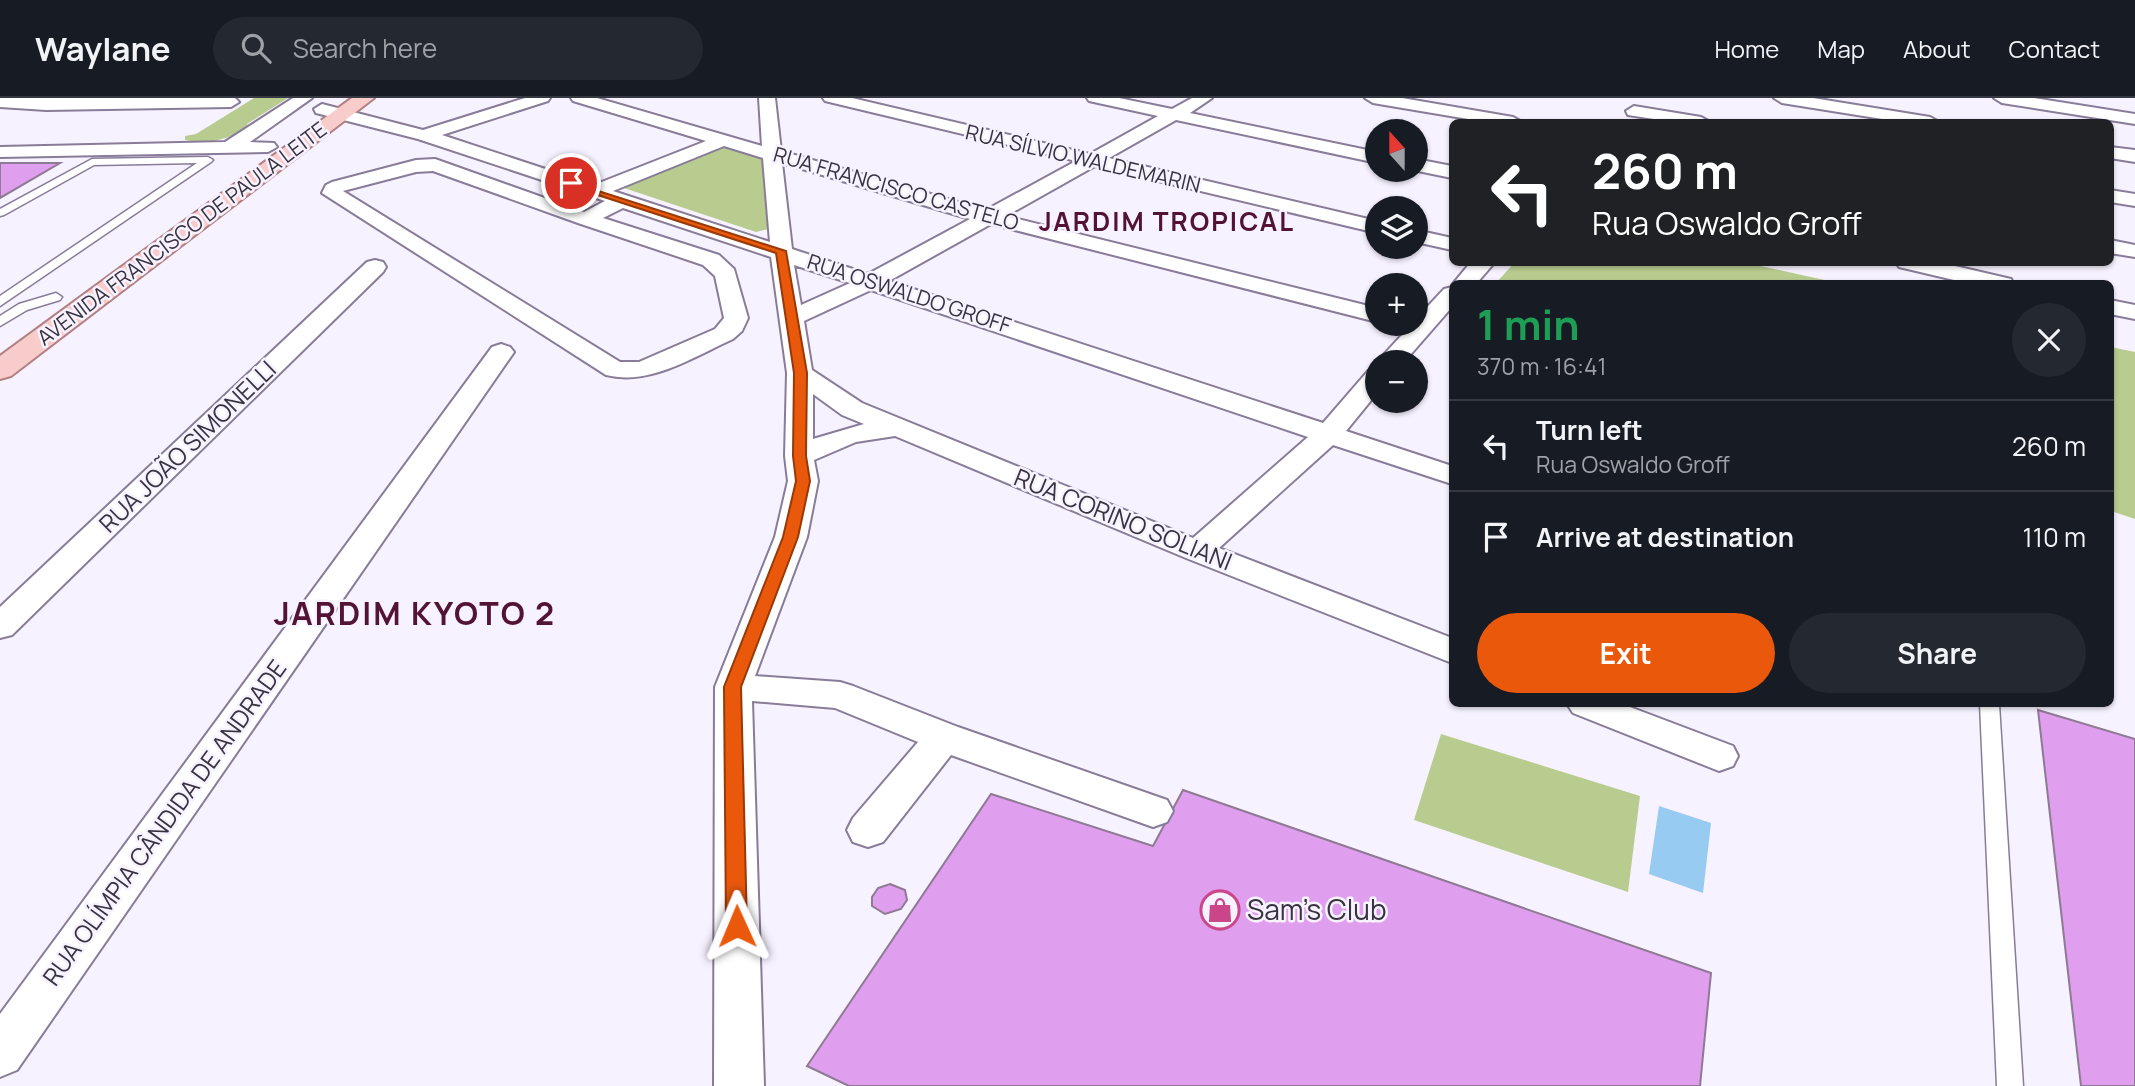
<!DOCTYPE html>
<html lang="en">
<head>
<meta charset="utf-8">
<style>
	:root { --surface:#171b24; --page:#242831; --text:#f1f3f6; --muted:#9ea1a6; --line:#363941; --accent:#ea580c }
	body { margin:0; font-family:Manrope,sans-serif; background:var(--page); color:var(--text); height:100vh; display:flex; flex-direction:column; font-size:26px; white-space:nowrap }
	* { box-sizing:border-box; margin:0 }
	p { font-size:23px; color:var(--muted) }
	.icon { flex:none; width:38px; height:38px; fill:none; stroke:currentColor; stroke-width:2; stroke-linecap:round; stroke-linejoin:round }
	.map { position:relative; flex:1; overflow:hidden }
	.sheet { position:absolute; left:1449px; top:182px; width:665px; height:427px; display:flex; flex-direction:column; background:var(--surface); border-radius:10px; box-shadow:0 2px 5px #0004 }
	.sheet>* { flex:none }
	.top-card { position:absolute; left:1449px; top:21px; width:665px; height:147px; border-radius:10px; box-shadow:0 2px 5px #0004; background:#202124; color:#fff; overflow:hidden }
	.needle { width:46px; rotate:339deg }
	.fabs { position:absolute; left:1365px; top:21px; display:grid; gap:14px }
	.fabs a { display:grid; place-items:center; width:63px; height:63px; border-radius:50%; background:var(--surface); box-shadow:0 2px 5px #0004; font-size:35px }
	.pin { position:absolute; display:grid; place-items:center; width:60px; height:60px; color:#fff; margin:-30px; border:4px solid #fff; border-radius:50%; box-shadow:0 2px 7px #0007 }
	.me { position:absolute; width:77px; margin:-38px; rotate:359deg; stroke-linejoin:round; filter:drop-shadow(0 0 5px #0008) }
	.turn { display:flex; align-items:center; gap:24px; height:147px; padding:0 28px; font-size:32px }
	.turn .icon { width:91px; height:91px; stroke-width:2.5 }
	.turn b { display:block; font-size:49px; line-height:60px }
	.round { display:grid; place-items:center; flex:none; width:74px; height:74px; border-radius:37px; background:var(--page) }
	.summary { display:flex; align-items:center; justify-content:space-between; height:119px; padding:0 28px }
	h1 { font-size:42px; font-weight:700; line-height:52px; color:#1e9e55 }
	.cta { display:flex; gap:14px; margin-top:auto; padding:14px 28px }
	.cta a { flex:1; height:80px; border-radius:42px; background:var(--accent); color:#fff; font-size:28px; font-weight:700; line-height:80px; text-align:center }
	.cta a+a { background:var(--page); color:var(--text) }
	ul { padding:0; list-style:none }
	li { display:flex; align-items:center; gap:21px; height:91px; padding:0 28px; border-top:2px solid var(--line) }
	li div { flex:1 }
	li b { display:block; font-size:26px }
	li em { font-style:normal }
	header { display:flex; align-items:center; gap:42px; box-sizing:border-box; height:98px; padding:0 35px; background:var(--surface); border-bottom:2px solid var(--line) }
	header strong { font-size:33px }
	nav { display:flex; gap:38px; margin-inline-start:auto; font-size:24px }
	.search { width:490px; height:63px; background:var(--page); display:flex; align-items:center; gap:18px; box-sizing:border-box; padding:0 24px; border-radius:38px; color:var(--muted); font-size:26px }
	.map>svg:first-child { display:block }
	.green { fill:#b9cc90 }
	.water { fill:#97cbf2 }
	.building { fill:#df9fee; stroke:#8e7a93; stroke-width:2 }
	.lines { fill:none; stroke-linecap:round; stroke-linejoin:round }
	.service-casing { stroke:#887c99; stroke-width:3 }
	.minor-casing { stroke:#887c99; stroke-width:4 }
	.primary-casing { stroke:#b08082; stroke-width:4 }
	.service { fill:#fff; fill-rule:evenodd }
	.minor { fill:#fff; fill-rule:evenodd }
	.primary { fill:#f7ccca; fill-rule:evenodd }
	.route { fill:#ea580c; stroke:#983908; stroke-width:2 }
	.labels { text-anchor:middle; stroke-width:5; stroke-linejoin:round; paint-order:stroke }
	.far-street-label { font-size:21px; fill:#38333f; stroke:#f7f2ff }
	.street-label { font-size:24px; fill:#38333f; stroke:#f7f2ff }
	.far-district-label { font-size:26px; font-weight:bold; letter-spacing:2px; fill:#531334; stroke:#f7f2ff }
	.near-poi-label { font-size:28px; fill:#38333f; stroke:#f7f2ff; text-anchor:start }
	.district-label { font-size:32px; font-weight:bold; letter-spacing:2px; fill:#531334; stroke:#f7f2ff }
</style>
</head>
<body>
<header>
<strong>Waylane</strong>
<div class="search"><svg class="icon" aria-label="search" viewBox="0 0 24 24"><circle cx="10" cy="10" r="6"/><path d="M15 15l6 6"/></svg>Search here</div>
<nav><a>Home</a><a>Map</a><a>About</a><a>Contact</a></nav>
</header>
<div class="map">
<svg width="2135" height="988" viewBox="0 0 2135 988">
	<rect width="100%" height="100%" fill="#f7f2ff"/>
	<path class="green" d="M 254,0 L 288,0 L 247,26 L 249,30 C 229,41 207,47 185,42 L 185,38 L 196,36 Z
		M 735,48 L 767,57 L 768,131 L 756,134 L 618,88 L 720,49 Z
		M 1515,164 L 1747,165 L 1838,185 L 1496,185 Z
		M 2111,249 L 2135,254 L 2135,421 L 2111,413 Z
		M 1441,636 L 1640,698 L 1628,794 L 1414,722 Z"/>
	<path class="water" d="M 1659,708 L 1711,725 L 1703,795 L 1649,776 Z"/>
	<path class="building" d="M 0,65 L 60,65 L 0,100 Z
		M 2038,612 L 2135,641 L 2135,988 L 2081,988 Z
		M 1183,692 L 1711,875 L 1700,988 L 849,988 L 807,968 L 991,696 L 1153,748 Z
		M 890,786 L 905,792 L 907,802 L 901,811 L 885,816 L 872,808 L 872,799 L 878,790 Z"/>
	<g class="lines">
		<g class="service-casing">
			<path id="service" d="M 208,59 L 213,62 L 211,64 L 0,208 L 0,198 L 197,65 L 94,67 L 4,117 L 0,118 L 0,111 L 92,61 Z
				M 56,195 L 62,199 L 60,202 L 27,212 L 0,228 L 0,218 L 19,206 Z
				M 1980,606 L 1999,606 L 2023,988 L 1997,988 Z"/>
		</g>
		<g class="minor-casing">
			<path id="minor" d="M 0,0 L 235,0 L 239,4 L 231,9 L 46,12 L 0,9 Z
				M 293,0 L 312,0 L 250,44 L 274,45 L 277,49 L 268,54 L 0,59 L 0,49 L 225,44 Z
				M 525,0 L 550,0 L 548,3 L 442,37 L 594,87 L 706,43 L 573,3 L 571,0 L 597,0 L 762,48 L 759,0 L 775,0 L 781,53 L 986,112 L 1076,63 L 825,3 L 823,0 L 852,0 L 1090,56 L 1158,18 L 1089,3 L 1087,0 L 1119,0 L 1172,11 L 1192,0 L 1212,0 L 1190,15 L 1377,54 L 1377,65 L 1176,22 L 1109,60 L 1377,123 L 1377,135 L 1095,68 L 1006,118 L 1377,210 L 1377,224 L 991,126 L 889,183 L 1323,325 L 1368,273 L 1377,271 L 1377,295 L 1346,333 L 1452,368 L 1452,386 L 1333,347 L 1219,450 L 1452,540 L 1452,565 L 1186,460 L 895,338 L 856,344 L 814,362 L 818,383 L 807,439 L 755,578 L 840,584 L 853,588 L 958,629 L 1167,702 L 1173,713 L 1167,724 L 1153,729 L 951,657 L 883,744 L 868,749 L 853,744 L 847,732 L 853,720 L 918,644 L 835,610 L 752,603 L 764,988 L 714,988 L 715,589 L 775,439 L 788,383 L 785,358 L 787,275 L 771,159 L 623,110 L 603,120 L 719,157 L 734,171 L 748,220 L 742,233 L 733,241 C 693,259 650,288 606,277 L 322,95 L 326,87 L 332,84 L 416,62 L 435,61 L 584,114 L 605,103 L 418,41 L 316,15 L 314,11 L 322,6 L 423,32 ZM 724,48 L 763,60 L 770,144 L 613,93 ZM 782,65 L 970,121 L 868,176 L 792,151 ZM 433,73 L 578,125 L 703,167 L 715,178 L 724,220 L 715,231 L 639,264 L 620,264 L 343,93 L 416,74 ZM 794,167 L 850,185 L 801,207 ZM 871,192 L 1308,339 L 1193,440 L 862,305 L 812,272 L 804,223 ZM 813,296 L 842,317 L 864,326 L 813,341 Z
				M 1365,0 L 1402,0 L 1513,19 L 1522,24 L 1486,24 L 1373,5 Z
				M 1774,0 L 1813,0 L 1930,19 L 1939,24 L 1901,24 L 1782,5 Z
				M 1994,0 L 2034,0 L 2135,16 L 2135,26 L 2002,5 Z
				M 1634,8 L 1701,19 L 1710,24 L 1673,24 L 1628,17 L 1626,13 Z
				M 2110,49 L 2135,52 L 2135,64 L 2110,60 Z
				M 1416,61 L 1452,68 L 1452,80 L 1413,72 L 1416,72 Z
				M 2110,92 L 2135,96 L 2135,108 L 2110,104 Z
				M 1416,132 L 1452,140 L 1452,152 L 1416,144 Z
				M 2110,142 L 2135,147 L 2135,159 L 2110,155 Z
				M 375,162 L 383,164 L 386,169 L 383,174 L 12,537 L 0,540 L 0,509 L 367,164 Z
				M 1471,164 L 1495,164 L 1476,186 L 1452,187 Z
				M 1896,164 L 1938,164 L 2011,181 L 2014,186 L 1971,186 L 1899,169 Z
				M 1452,189 L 1452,209 L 1404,264 L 1377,264 L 1412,226 L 1416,226 L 1416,221 L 1444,191 Z
				M 2110,202 L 2135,207 L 2135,221 L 2110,216 Z
				M 501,246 L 510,249 L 514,254 L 17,972 L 0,979 L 0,916 L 492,249 Z
				M 1567,606 L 1622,606 L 1733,648 L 1738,658 L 1733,668 L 1719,673 L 1573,615 Z"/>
		</g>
		<g class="primary-casing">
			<path id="primary" d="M 352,0 L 374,0 L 11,278 L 0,281 L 0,258 Z"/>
		</g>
		<use href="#service" class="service"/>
		<use href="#minor" class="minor"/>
		<use href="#primary" class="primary"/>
	</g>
	<path class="route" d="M 567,83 L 786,153 L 807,275 L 806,358 L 810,383 L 798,439 L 741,589 L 747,828 L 744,835 L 737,837 L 729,835 L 726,828 L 724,589 L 783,439 L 796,383 L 793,358 L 794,275 L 776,155 L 567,87 Z"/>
	<defs>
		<g id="shop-ring" transform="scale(2.0125)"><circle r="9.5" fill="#f7f2ff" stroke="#cb4689" stroke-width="1.5"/><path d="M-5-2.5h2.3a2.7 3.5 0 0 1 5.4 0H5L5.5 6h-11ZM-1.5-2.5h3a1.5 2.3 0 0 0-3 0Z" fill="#cb4689"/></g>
	</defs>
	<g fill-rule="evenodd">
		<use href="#shop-ring" x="1220" y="812"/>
	</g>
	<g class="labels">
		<g class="far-street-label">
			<text transform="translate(1083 61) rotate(13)" y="7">RUA SÍLVIO WALDEMARIN</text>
			<text transform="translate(896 91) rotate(16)" y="7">RUA FRANCISCO CASTELO</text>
			<text transform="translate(182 136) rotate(-37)" y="7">AVENIDA FRANCISCO DE PAULA LEITE</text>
			<text transform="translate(909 196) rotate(18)" y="7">RUA OSWALDO GROFF</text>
		</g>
		<g class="street-label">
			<text transform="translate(188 349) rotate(-44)" y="8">RUA JOÃO SIMONELLI</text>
			<text transform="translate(1123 422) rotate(22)" y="8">RUA CORINO SOLIANI</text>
			<text transform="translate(165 725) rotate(-54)" y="8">RUA OLÍMPIA CÂNDIDA DE ANDRADE</text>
		</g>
		<g class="far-district-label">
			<text x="1167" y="133">JARDIM TROPICAL</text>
		</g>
		<g class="near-poi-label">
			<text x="1247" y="822">Sam's Club</text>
		</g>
		<g class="district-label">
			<text x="415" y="527">JARDIM KYOTO 2</text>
		</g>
	</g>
</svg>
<div class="fabs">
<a><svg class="needle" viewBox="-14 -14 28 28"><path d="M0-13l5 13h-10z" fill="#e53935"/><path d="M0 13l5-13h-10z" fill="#9ea1a6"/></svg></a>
<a><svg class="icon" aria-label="layers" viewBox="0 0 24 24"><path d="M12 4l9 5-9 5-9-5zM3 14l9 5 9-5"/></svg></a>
<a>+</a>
<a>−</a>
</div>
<div class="pin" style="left:571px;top:85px;background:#d93025"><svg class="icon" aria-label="arrive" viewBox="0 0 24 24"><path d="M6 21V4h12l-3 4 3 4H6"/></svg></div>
<svg class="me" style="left:737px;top:828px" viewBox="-20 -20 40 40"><path d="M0-17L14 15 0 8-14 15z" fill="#ea580c" stroke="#fff" stroke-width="4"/></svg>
<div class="top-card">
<div class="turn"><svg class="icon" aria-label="left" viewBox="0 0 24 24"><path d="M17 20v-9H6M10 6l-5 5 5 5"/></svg><div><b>260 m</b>Rua Oswaldo Groff</div></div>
</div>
<section class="sheet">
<div class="summary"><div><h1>1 min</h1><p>370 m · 16:41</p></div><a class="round"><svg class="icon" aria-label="close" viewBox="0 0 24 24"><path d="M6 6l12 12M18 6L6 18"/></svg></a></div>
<ul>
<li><svg class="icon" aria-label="left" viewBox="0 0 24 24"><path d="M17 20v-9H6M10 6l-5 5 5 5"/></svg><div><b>Turn left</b><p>Rua Oswaldo Groff</p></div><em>260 m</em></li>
<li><svg class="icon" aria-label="arrive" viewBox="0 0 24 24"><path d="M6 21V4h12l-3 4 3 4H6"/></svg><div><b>Arrive at destination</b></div><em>110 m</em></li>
</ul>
<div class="cta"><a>Exit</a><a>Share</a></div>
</section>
</div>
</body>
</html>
